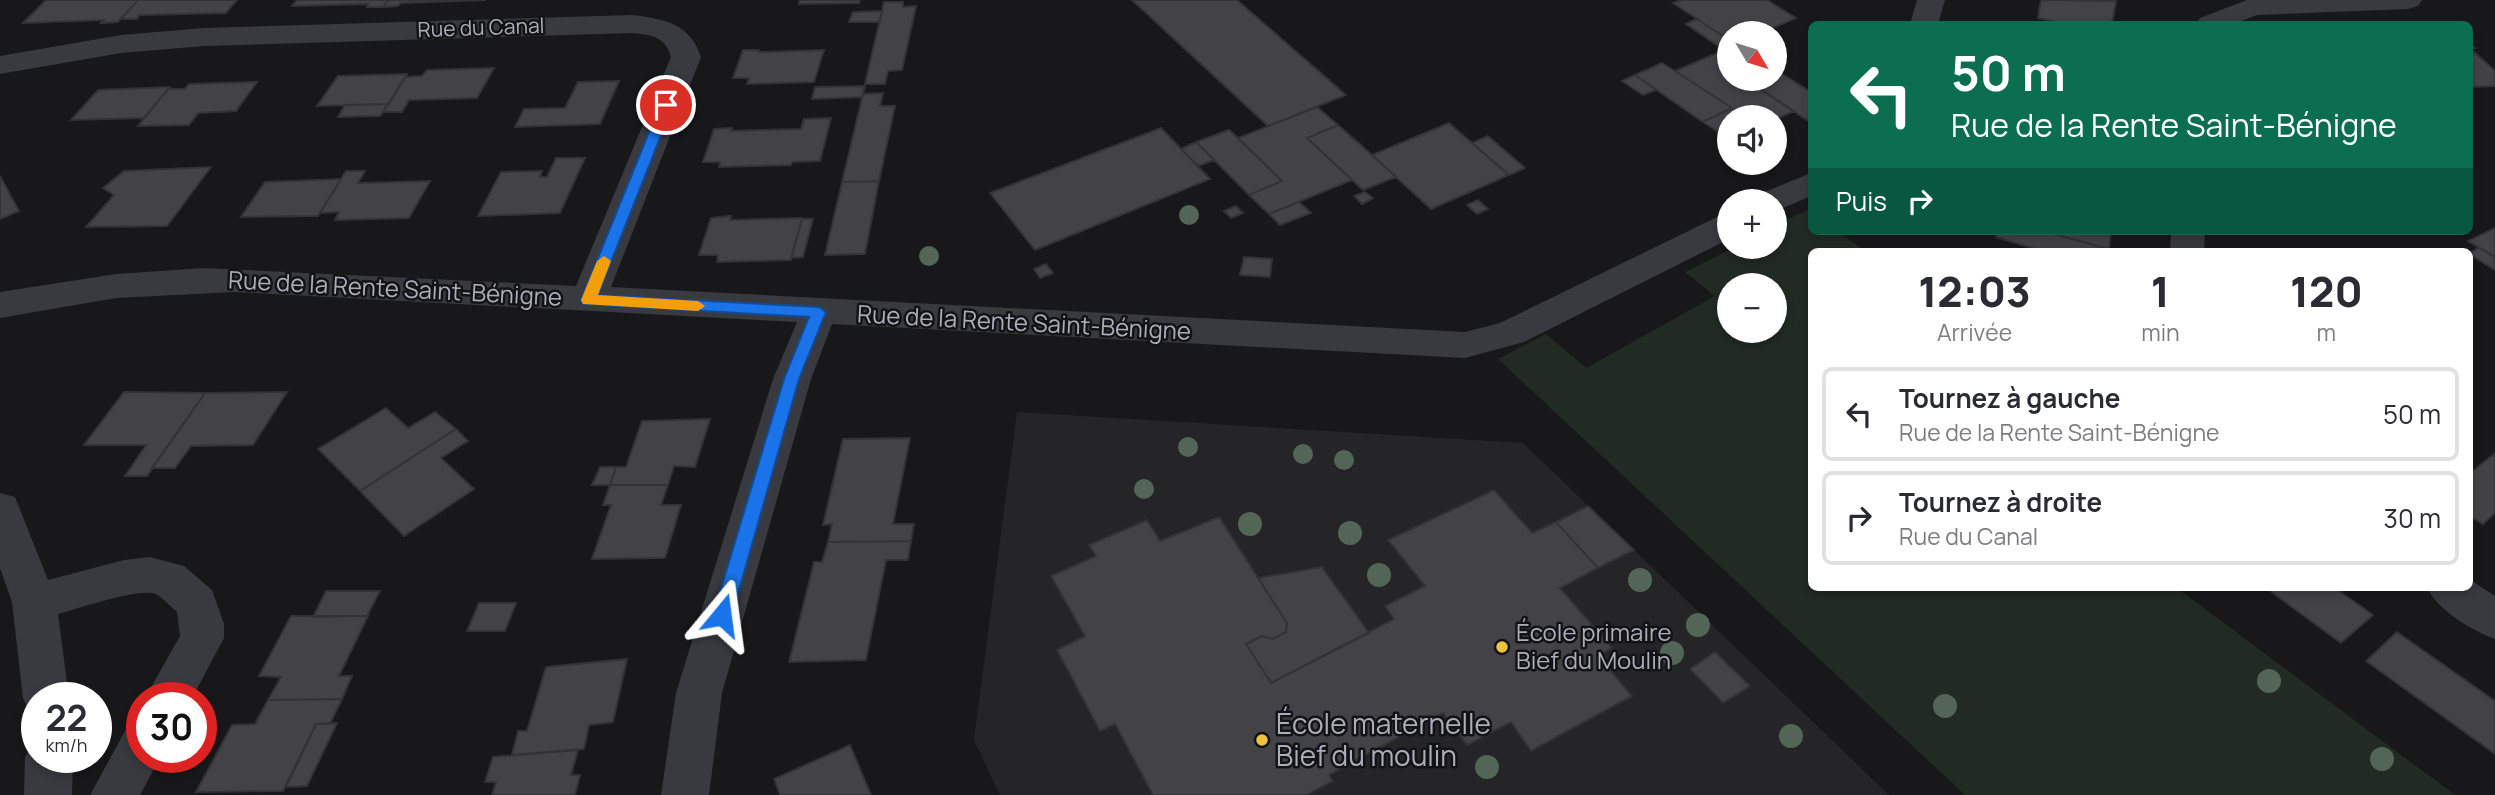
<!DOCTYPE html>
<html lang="fr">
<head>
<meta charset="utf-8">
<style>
	:root { --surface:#fff; --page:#f7f7f7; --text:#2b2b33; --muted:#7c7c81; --line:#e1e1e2 }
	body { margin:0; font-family:Manrope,sans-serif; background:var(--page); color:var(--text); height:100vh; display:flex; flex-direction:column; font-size:26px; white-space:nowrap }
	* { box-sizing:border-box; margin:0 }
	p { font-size:23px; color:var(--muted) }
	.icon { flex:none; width:38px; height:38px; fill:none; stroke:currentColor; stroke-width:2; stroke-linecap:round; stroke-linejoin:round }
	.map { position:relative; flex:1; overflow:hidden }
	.panel { position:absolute; left:1808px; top:248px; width:665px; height:343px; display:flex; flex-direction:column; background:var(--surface); border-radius:10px; box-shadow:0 4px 10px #0003 }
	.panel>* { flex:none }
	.hud { position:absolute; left:1808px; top:21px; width:665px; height:214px; border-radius:10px; box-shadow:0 4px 10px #0003; background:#0b6e4f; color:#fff; overflow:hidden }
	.needle { width:46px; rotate:128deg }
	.buttons { position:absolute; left:1717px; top:21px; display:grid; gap:14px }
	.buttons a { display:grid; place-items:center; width:70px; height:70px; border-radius:50%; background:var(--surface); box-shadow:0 4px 10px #0003; font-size:35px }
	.speed { position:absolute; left:21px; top:682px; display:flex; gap:14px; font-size:35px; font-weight:700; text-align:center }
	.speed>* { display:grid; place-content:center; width:91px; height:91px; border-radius:50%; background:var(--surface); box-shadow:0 4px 10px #0003; line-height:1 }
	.speed small { font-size:18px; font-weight:400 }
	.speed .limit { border:10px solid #d22; background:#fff; color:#111 }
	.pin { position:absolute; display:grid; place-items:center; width:60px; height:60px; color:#fff; margin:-30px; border:4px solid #fff; border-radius:50%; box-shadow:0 2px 7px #0007 }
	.me { position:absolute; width:77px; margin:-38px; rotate:16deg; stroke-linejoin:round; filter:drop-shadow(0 0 5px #0008) }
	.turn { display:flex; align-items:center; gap:24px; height:147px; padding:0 28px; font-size:32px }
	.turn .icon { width:91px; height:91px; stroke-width:2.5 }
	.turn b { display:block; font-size:49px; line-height:60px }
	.then { display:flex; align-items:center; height:66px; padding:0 28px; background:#0003; gap:14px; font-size:26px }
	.eta { display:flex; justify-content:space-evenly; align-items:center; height:119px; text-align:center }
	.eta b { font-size:42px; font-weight:800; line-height:49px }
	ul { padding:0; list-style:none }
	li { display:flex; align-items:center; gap:21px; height:94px; margin:0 14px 10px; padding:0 14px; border:4px solid var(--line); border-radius:10px }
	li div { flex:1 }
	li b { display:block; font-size:26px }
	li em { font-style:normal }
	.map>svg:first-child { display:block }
	.built { fill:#252427 }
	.green { fill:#222a24; fill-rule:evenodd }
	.building { fill:#434347; stroke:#333236; stroke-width:2 }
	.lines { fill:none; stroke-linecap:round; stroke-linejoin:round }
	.street { fill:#393a3f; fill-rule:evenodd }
	.tree { fill:#536556 }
	.route { fill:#1a73e8; stroke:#114b97; stroke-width:2 }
	.slow { fill:#f59e0b }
	.poi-dot { fill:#edc23d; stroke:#131315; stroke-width:2.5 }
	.labels { text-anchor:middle; stroke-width:5; stroke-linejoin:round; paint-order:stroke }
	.far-street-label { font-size:21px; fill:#abaeba; stroke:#131315 }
	.street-label { font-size:24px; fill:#abaeba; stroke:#131315 }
	.poi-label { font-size:24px; fill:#abaeba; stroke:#131315; text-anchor:start }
	.near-poi-label { font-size:28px; fill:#abaeba; stroke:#131315; text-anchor:start }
</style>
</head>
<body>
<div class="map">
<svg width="2495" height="795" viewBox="0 0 2495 795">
	<rect width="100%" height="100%" fill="#18181a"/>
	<path class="built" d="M 1017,412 L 1523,443 L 1889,795 L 1000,795 L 974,740 Z"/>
	<path class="green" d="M 1807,210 L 1811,213 L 1811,231 L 1837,231 L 1866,252 L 1811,252 L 1811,588 L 2177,588 L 2455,795 L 1965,795 L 1498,359 L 1546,334 L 1586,368 L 1715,296 L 1685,272 L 1735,247 L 1774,247 L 1775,226 ZM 1729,285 L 1774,285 L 1774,331 L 1729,331 Z"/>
	<path class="building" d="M 46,0 L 138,0 L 118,22 L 101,23 L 104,20 L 23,23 Z
		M 138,0 L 237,0 L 226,13 L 139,15 L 137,19 L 121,19 Z
		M 297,0 L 388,0 L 383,7 L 367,7 L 368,4 L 292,6 Z
		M 388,0 L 486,0 L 401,3 L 398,6 L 383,7 Z
		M 800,0 L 860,0 L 859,3 L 799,4 Z
		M 1132,0 L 1237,0 L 1346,95 L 1268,126 Z
		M 1681,0 L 1767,0 L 1796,18 L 1761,33 L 1729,33 L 1729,40 L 1673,3 Z
		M 2041,0 L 2116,1 L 2112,24 L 2065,24 L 2038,18 Z
		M 884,2 L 903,2 L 903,7 L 916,6 L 902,70 L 888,71 L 885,84 L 865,84 Z
		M 882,11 L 880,22 L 849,22 L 853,12 Z
		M 1697,19 L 1729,40 L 1729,48 L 1724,50 L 1686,24 Z
		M 2469,43 L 2475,48 L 2471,49 L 2495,71 L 2495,86 L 2469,87 Z
		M 1729,48 L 1729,79 L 1745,79 L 1794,111 L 1774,120 L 1774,117 L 1729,117 L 1729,139 L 1703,122 L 1732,108 L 1675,71 Z
		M 743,50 L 759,50 L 759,52 L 824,50 L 814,82 L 747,84 L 749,78 L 733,78 Z
		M 1662,63 L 1675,71 L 1732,108 L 1703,122 L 1635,75 Z
		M 494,68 L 477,98 L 409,100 L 402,112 L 383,112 L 405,77 L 422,76 L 427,70 Z
		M 1774,69 L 1811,92 L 1811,118 L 1807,120 L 1745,79 L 1774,79 Z
		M 407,74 L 389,104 L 317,106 L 338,76 Z
		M 1635,75 L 1656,90 L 1643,95 L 1622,81 Z
		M 619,81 L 600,124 L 515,127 L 524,109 L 565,108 L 578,82 Z
		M 257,82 L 236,111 L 198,113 L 189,125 L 138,126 L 168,89 L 185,89 L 189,84 Z
		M 865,86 L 862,97 L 812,99 L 815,87 Z
		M 170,87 L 144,118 L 71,120 L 98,90 Z
		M 883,93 L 880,106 L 895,106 L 879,181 L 842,182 L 863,94 Z
		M 389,104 L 380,116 L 338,117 L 345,105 Z
		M 1317,107 L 1338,125 L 1307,138 L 1352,180 L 1269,214 L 1249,195 L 1282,181 L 1238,138 Z
		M 831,118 L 820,161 L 792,162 L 791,165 L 719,167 L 720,162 L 703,162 L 714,129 L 732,128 L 731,131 L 801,129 L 804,119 Z
		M 1449,123 L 1509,175 L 1431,209 L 1372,155 Z
		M 1338,125 L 1372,155 L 1396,177 L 1363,190 L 1307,138 Z
		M 1161,128 L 1210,179 L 1035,250 L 990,193 Z
		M 1229,130 L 1238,138 L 1282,181 L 1249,195 L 1196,142 Z
		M 1488,136 L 1525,168 L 1509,175 L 1472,143 Z
		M 1196,142 L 1214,160 L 1198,166 L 1181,149 Z
		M 556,158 L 585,158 L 560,213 L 478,216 L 501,172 L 542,171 L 540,177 L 547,177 Z
		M 211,167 L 167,226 L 86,227 L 114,195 L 103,188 L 124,171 Z
		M 346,171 L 365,171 L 358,183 L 430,181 L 409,218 L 335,220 L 339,212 L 320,213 Z
		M 0,176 L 19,211 L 0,219 Z
		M 341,179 L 318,216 L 241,217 L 265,182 Z
		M 879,181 L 865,254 L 825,255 L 842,182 Z
		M 1365,192 L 1373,198 L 1362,204 L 1354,196 Z
		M 1478,200 L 1488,209 L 1477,214 L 1467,205 Z
		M 1299,202 L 1311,213 L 1280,225 L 1269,214 Z
		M 1236,206 L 1243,213 L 1231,218 L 1224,211 Z
		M 731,216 L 730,220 L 802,218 L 791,260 L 717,262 L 718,255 L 699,255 L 711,218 Z
		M 802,219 L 813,219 L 803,257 L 791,258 Z
		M 2495,228 L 2495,257 L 2468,241 Z
		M 1998,231 L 2043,231 L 2101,247 L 2100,252 L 2045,252 L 1996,237 Z
		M 2043,231 L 2111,231 L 2109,249 Z
		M 2479,247 L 2495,257 L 2495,270 L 2469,254 Z
		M 1244,257 L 1272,259 L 1270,277 L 1240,275 Z
		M 1046,264 L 1053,273 L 1040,278 L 1034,269 Z
		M 124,392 L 205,393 L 147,476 L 125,476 L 146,445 L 84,445 Z
		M 287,392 L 253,445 L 191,446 L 175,468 L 152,468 L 205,393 Z
		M 386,408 L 408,428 L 435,412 L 456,429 L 360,491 L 318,449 Z
		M 710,419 L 695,467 L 674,466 L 668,485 L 610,485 L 616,467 L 626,467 L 642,421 Z
		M 456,429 L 468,441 L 441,458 L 474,489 L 404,536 L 360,491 Z
		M 910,438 L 893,524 L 914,524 L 911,541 L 828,542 L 832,524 L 823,525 L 843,439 Z
		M 2495,453 L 2495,513 L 2483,524 L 2469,516 L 2469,474 Z
		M 600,467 L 616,467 L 610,485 L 592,485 Z
		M 610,485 L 668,485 L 661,505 L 681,505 L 665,558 L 592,559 L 611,505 L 603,505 Z
		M 1494,490 L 1532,533 L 1556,522 L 1598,568 L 1560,588 L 1612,648 L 1598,656 L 1632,696 L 1531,751 L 1511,722 L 1467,745 L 1443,713 L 1329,775 L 1333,781 L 1307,795 L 1153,795 L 1115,724 L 1100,731 L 1057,650 L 1085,636 L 1051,576 L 1096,556 L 1089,545 L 1147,520 L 1160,541 L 1219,517 L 1287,623 L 1286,632 L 1273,639 L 1262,636 L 1246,644 L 1271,683 L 1394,619 L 1385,606 L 1425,586 L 1388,540 Z
		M 1588,506 L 1634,550 L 1598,568 L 1556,522 Z
		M 911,541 L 908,560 L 886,560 L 866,660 L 789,662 L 814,562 L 822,562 L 828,542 Z
		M 1322,567 L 1369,633 L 1271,683 L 1246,644 L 1262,636 L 1273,639 L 1286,632 L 1287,623 L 1258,578 Z
		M 2266,588 L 2335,588 L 2373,615 L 2341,643 Z
		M 326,591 L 380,591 L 367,616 L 313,617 Z
		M 479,603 L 516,603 L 505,631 L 467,631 Z
		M 291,616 L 368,616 L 339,676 L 352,676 L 342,699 L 268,700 L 281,677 L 259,676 Z
		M 2397,632 L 2495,701 L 2495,754 L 2366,661 Z
		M 1715,652 L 1750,686 L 1723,703 L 1690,669 Z
		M 627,659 L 613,722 L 589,725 L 584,749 L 512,755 L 518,731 L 527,731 L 546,667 Z
		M 342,699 L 330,724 L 316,724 L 283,791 L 196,792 L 232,725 L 255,724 L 268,700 Z
		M 337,723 L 307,786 L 286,787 L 316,724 Z
		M 850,745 L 871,795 L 780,795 L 774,779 Z
		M 578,750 L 571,775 L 580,775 L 575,795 L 492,795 L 496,782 L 485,782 L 493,757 Z"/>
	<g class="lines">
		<path class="street" d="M 1917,0 L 1945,0 L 1938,24 L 1910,24 Z
			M 2247,0 L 2422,0 L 2418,6 L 2408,9 L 2257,15 L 2234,24 L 2196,24 L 2200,18 Z
			M 632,15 C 664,19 690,23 701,57 L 611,287 L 1465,332 L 1500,323 L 1717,217 L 1729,214 L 1729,239 L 1524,342 L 1465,358 L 832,324 L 811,379 L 722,693 L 709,795 L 661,795 L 676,693 L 773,379 L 797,322 L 234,292 L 116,298 L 0,318 L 0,292 L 116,274 L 204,268 L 576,286 L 671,57 C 665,36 652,35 632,33 L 204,46 L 121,53 L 0,74 L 0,56 L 121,35 L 204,28 Z
			M 1811,173 L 1811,196 L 1774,212 L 1774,201 L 1757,201 L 1762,193 Z
			M 2171,231 L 2205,231 L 2204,252 L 2170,252 Z
			M 0,493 L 15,497 L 48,580 L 124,560 L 150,557 L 184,566 L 212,590 L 224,624 L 224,638 L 192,698 L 145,698 L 180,636 L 177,612 C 171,607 163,598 156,594 C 141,587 76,609 58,614 L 69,698 L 37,698 L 37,715 L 30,713 L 23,698 L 12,602 L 0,568 Z
			M 2469,579 L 2495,596 L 2495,639 C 2471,630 2439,611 2427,588 L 2469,588 Z
			M 142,724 L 142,758 L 160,758 L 140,795 L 90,795 L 125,731 Z
			M 37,741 L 37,758 L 73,758 L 72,795 L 24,795 L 25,758 L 32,742 Z"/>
	</g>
	<g class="tree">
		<circle cx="1189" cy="215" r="10"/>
		<circle cx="929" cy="256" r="10"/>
		<circle cx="1188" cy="447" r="10"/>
		<circle cx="1303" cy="454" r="10"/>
		<circle cx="1344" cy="460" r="10"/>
		<circle cx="1144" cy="489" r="10"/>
		<circle cx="1250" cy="524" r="12"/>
		<circle cx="1350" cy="533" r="12"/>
		<circle cx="1379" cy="575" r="12"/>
		<circle cx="1640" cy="580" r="12"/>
		<circle cx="1698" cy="625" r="12"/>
		<circle cx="1672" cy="653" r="12"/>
		<circle cx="2269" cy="681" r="12"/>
		<circle cx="1945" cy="706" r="12"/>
		<circle cx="1791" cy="736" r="12"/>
		<circle cx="2382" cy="759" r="12"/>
		<circle cx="1487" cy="767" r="12"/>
	</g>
	<path class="route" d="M 666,101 L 673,105 L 598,295 L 819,307 L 826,312 L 799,379 L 732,615 L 729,620 L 722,622 L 716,620 L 713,615 L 784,379 L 809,317 L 583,304 L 581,300 L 660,105 Z"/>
	<path class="slow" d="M 604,256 L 611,261 L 598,295 L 698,301 L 705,306 L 698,311 L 583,304 L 581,300 L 597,261 Z"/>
	<g class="poi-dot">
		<circle cx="1502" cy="647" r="7"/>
		<circle cx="1262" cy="740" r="7"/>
	</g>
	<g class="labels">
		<g class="far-street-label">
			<text transform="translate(481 28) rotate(-2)" y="7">Rue du Canal</text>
		</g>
		<g class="street-label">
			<text transform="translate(395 289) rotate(3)" y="8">Rue de la Rente Saint-Bénigne</text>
			<text transform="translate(1024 323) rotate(3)" y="8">Rue de la Rente Saint-Bénigne</text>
		</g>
		<g class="poi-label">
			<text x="1516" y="641">École primaire<tspan x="1516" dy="28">Bief du Moulin</tspan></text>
		</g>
		<g class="near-poi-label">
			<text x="1276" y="734">École maternelle<tspan x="1276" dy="32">Bief du moulin</tspan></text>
		</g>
	</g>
</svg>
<div class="buttons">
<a><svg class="needle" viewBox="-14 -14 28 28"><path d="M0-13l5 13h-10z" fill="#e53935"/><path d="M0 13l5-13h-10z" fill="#7c7c81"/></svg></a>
<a><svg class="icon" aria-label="sound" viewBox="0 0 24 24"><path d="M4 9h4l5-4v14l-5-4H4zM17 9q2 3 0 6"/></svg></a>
<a>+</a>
<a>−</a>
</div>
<div class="speed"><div>22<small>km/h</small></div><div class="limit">30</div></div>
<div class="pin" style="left:666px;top:105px;background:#d93025"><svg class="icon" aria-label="arrive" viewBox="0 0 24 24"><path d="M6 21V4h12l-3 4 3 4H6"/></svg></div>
<svg class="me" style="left:722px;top:615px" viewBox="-20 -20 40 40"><path d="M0-17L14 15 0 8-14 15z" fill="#1a73e8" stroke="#fff" stroke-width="4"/></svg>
<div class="hud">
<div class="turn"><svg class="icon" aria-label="left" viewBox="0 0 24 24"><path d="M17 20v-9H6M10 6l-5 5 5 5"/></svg><div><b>50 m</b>Rue de la Rente Saint-Bénigne</div></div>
<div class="then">Puis<svg class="icon" aria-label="right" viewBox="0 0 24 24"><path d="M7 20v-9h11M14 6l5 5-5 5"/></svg></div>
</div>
<section class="panel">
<div class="eta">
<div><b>12:03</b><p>Arrivée</p></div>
<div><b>1</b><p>min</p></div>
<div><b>120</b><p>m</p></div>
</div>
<ul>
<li><svg class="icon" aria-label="left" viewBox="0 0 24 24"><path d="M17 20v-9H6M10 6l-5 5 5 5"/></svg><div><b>Tournez à gauche</b><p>Rue de la Rente Saint-Bénigne</p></div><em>50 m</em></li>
<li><svg class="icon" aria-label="right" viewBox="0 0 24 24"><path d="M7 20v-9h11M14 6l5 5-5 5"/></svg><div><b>Tournez à droite</b><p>Rue du Canal</p></div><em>30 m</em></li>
</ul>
</section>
</div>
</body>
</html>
